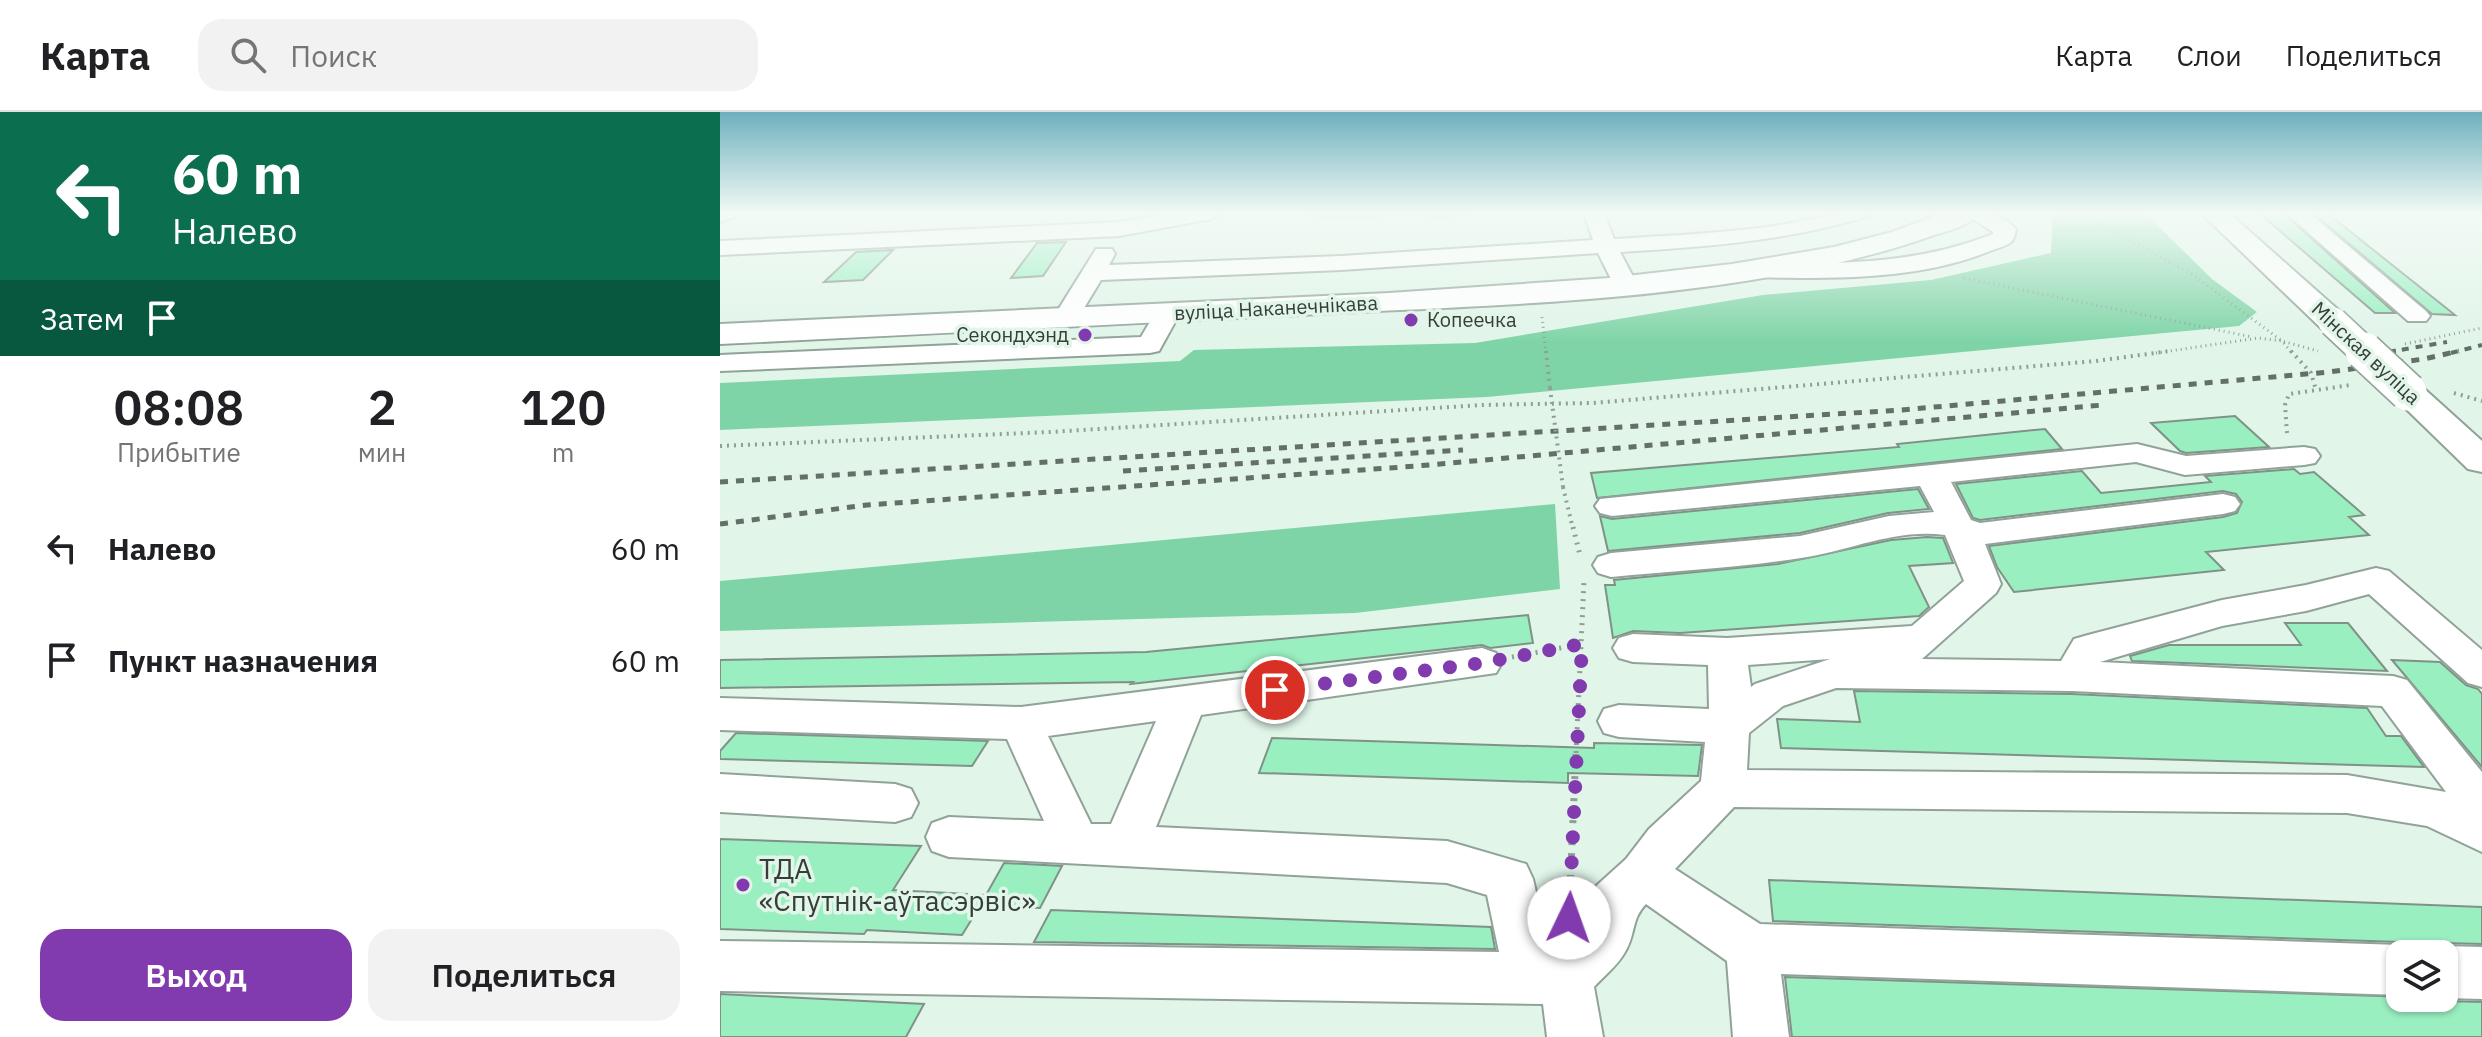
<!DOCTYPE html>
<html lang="ru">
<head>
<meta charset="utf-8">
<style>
	:root { --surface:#fff; --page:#f2f2f2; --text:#202124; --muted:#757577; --line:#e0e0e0; --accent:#813bae }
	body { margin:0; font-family:"IBM Plex Sans",sans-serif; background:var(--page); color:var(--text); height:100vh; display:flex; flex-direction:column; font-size:30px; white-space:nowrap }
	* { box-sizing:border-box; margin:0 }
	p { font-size:26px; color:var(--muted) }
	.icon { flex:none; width:44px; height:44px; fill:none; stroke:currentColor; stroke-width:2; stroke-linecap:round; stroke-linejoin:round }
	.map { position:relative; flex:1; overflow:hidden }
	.panel { display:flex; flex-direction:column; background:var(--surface); width:720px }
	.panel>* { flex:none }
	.banner { background:#0b6e4f; color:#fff; overflow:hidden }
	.buttons { position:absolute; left:1666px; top:828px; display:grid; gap:16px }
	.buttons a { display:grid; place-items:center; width:72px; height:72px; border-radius:16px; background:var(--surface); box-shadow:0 2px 6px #0004; font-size:40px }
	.pin { position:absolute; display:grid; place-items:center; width:68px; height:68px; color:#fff; margin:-34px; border:4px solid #fff; border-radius:50%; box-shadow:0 2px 8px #0007 }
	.me { position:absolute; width:88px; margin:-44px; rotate:3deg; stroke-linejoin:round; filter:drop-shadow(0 0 6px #0008) }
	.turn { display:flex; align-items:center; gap:28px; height:168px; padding:0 40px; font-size:36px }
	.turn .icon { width:104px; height:104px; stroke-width:2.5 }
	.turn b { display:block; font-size:56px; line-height:68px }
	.then { display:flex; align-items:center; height:76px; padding:0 40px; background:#0003; gap:16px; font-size:30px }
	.eta { display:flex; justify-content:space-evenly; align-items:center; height:136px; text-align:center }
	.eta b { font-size:48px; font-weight:600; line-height:56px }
	.cta { display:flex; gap:16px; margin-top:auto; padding:16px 40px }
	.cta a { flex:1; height:92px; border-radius:24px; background:var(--accent); color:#fff; font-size:32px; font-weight:600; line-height:92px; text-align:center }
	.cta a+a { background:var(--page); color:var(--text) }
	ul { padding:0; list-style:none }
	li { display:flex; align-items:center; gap:24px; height:112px; padding:0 40px }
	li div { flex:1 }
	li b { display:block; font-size:30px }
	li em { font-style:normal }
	header { display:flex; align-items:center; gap:48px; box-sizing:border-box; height:112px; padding:0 40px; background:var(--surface); border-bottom:2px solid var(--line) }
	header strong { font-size:38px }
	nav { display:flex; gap:44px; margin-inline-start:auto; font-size:28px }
	.search { width:560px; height:72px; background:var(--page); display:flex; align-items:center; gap:20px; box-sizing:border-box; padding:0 28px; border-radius:24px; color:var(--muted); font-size:30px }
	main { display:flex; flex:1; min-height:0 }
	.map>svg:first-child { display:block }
	.forest { fill:#7fd4a7 }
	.building { fill:#9aefc1; stroke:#809287; stroke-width:2 }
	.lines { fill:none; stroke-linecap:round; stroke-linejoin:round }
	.minor-casing { stroke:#91a398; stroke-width:4 }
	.major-casing { stroke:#91a398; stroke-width:4 }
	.path-far3 { stroke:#909e96; stroke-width:3; stroke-dasharray:1 4; stroke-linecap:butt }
	.path-far2 { stroke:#909e96; stroke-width:4; stroke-dasharray:2 5; stroke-linecap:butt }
	.path-far1 { stroke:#909e96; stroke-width:5; stroke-dasharray:2 6; stroke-linecap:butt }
	.path { stroke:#909e96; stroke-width:7; stroke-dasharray:3 8; stroke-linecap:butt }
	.minor { fill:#fff; fill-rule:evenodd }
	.major { fill:#fff; fill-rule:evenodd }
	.rail-far1 { stroke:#646f68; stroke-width:4; stroke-dasharray:7 7; stroke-linecap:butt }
	.rail { stroke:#646f68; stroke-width:5; stroke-dasharray:8 8; stroke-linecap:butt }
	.major-bridge-far1-casing { stroke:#91a398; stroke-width:32; stroke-linecap:butt }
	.major-bridge-casing { stroke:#91a398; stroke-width:40; stroke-linecap:butt }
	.path-bridge { stroke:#909e96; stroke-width:4; stroke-dasharray:2 5; stroke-linecap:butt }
	.major-bridge-far1 { stroke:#fff; stroke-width:29 }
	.major-bridge { stroke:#fff; stroke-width:37 }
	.route { stroke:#813bae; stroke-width:14; stroke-dasharray:0 25.2 }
	.poi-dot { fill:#813bae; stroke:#e1f5e9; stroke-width:3 }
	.labels { text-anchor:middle; stroke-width:7; stroke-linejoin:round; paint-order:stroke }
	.far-street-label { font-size:20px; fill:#363e39; stroke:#e1f5e9 }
	.far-poi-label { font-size:20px; fill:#363e39; stroke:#e1f5e9; text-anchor:start }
	.near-poi-label { font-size:28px; fill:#363e39; stroke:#e1f5e9; text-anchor:start }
</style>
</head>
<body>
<header>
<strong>Карта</strong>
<div class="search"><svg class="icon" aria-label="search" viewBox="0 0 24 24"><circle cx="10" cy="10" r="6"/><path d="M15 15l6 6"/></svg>Поиск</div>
<nav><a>Карта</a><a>Слои</a><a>Поделиться</a></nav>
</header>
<main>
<section class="panel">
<div class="banner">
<div class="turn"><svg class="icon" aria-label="left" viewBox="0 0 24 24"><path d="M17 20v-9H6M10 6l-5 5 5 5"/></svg><div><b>60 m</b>Налево</div></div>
<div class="then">Затем<svg class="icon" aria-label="arrive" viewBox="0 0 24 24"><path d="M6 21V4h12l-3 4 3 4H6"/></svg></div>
</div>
<div class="eta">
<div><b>08:08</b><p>Прибытие</p></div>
<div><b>2</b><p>мин</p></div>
<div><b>120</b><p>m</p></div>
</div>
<ul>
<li><svg class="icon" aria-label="left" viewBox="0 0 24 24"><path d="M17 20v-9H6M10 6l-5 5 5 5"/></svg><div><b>Налево</b></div><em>60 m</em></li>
<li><svg class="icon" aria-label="arrive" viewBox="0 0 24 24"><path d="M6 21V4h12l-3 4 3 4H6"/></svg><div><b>Пункт назначения</b></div><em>60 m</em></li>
</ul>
<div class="cta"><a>Выход</a><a>Поделиться</a></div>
</section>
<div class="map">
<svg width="1762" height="925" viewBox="0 0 1762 925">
	<rect width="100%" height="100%" fill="#e1f5e9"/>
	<path class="forest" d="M 562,101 L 561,101 L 771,101 L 725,106 L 677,104 L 616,108 Z
		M 1333,101 L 1425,101 L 1492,167 L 1537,200 L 1519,214 L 767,285 L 0,318 L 0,271 L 460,249 L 474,238 L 755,231 L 1043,183 L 1211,168 L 1331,141 Z
		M 835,392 L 840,477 L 635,501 L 0,519 L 0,469 Z"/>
	<path class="building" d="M 1539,101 L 1563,101 L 1675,201 L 1655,201 Z
		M 1593,101 L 1607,101 L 1735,203 L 1712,202 Z
		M 346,130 L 323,164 L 291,166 L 317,131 Z
		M 173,138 L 143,168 L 104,170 L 136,140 Z
		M 1515,304 L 1549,335 L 1466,341 L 1460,339 L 1431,311 Z
		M 1325,317 L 1342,337 L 877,386 L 871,361 L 1179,335 L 1177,332 Z
		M 1574,357 L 1580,362 L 1594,360 L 1644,403 L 1629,405 L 1649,423 L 1486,440 L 1504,458 L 1294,480 L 1277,455 L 1269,434 L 1503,405 L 1517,401 L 1522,390 L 1516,382 L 1503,379 L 1260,408 L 1253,406 L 1236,372 L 1362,359 L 1381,381 L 1491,370 L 1485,364 Z
		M 1198,377 L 1209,397 L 1168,401 L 1080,421 L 888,439 L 880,404 L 892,407 Z
		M 1207,425 L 1223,426 L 1233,451 L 1189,454 L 1209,495 L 1199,504 L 960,521 L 913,519 L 893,526 L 885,473 L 895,473 L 894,468 L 1058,452 L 1171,428 Z
		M 808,503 L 813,531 L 770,536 L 762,533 L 411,572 L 413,570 L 0,576 L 0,548 L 426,540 Z
		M 1565,511 L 1628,511 L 1667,559 L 1412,549 L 1410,544 L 1449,533 L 1581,533 Z
		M 1672,548 L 1720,550 L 1746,573 L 1758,577 L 1762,582 L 1762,655 Z
		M 1134,579 L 1352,582 L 1647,596 L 1666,624 L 1681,624 L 1704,655 L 1061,636 L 1057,607 L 1140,610 Z
		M 16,621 L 268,629 L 252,654 L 0,647 L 0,639 Z
		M 552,626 L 874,636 L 874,631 L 982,633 L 978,664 L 848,661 L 848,671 L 539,661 Z
		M 0,727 L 201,734 L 173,778 L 266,783 L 284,751 L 342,754 L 320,796 L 260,794 L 242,823 L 147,818 L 144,822 L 0,817 Z
		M 1049,768 L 1762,795 L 1762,832 L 1724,831 L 1702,842 L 1680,830 L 1053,809 Z
		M 331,798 L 771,815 L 775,837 L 314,830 Z
		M 1065,865 L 1721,886 L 1724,889 L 1762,890 L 1762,925 L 1072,925 Z
		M 0,882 L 204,892 L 186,925 L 0,925 Z"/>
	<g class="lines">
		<g class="minor-casing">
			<path id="minor" d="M 0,101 L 18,101 L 14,105 L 0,110 Z
				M 455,101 L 502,101 L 491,107 L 399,124 L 0,143 L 0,129 L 399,110 Z
				M 864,101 L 884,101 L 894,127 C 942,124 991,122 1038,116 C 1076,112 1112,100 1150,101 L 1146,105 C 1065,129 984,135 900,140 L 918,174 L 915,179 L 897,179 L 878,141 L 621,158 L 381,168 L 355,211 L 337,211 L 333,206 L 376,137 L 392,137 L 395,142 L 389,153 L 621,144 L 873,128 Z
				M 1244,101 C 1263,101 1282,101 1296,117 C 1295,121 1295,126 1292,129 C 1288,134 1277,136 1270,139 C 1211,163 1145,166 1081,166 C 1063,165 1043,167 1026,163 L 1022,158 L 1026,153 L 1034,151 C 1117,152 1195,153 1273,122 L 1273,120 Z
				M 1566,101 L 1589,101 L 1706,199 L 1710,204 L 1706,209 L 1688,209 Z
				M 447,193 L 456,196 L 460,201 L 439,239 L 430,241 L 0,259 L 0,243 L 421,225 L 438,196 Z
				M 1417,332 L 1466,344 L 1584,335 L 1595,337 L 1600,344 L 1595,351 L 1584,353 L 1465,363 L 1416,350 L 1231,370 L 1251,408 L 1260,411 L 1503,382 L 1515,385 L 1520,392 L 1515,399 L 1503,402 L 1265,432 L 1281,472 L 1276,481 L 1202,547 L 1341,549 L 1354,527 L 1368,523 L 1502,488 L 1586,473 L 1656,456 L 1669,459 L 1762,538 L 1762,575 L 1748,571 L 1649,482 L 1586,499 L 1502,514 L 1380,550 L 1673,564 L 1687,568 L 1762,660 L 1762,740 L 1707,714 L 1627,701 L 1014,695 L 955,757 L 1040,812 L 1680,833 L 1699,842 L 1680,842 L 1680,883 L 1061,862 L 1069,925 L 1013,925 L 1007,849 L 926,792 C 911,807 916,822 905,840 C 898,853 884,864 874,875 L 883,925 L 827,925 L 823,892 L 0,879 L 0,829 L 779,840 L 767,783 L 727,771 L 229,745 L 212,739 L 206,725 L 212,711 L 229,705 L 324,709 L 287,627 L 0,618 L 0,586 L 301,595 L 762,536 L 776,541 L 782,551 L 776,561 L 481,603 L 436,715 L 727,729 L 806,752 L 813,767 L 825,820 L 843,833 L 864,812 L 875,775 L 906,747 L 929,717 L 981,669 L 985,630 L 899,625 L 884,621 L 878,609 L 884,597 L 899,593 L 989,597 L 988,553 L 913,550 L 899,546 L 893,536 L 899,526 L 913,522 L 1007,526 L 1192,514 L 1244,469 L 1225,423 C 1176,416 1129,439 1081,446 C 1018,456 954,459 891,465 L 878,461 L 873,453 L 878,445 L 891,441 L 1080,424 L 1169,404 L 1214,400 L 1200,374 L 892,404 L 880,401 L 875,394 L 880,387 ZM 1110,547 L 1035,572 L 1031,575 L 1028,553 ZM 1116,576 L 1352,579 L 1662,594 L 1726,680 L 1627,663 L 1027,658 L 1029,621 L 1063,594 ZM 436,609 L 391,712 L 371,712 L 328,624 Z
				M 0,662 L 175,672 L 191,677 L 198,691 L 191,705 L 175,710 L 0,700 Z
				M 1724,834 L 1762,835 L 1762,887 L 1724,886 L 1724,842 L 1705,842 Z"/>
		</g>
		<g class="major-casing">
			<path id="major" d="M 1224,101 L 1259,101 C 1251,113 1228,119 1214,123 C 1040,185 823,191 639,200 C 426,211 213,222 0,232 L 0,212 L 669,181 L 889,166 L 1012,152 L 1114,135 L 1172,120 Z
				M 1481,101 L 1509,101 L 1624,203 L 1629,210 L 1624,217 L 1613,219 L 1602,217 Z
				M 1688,270 L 1700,273 L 1762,329 L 1762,360 L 1748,357 L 1676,287 L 1671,280 L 1676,273 Z"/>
		</g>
		<path class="path-far3" d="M 1368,101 L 1380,112 L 1473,163 L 1562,229 L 1598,239
			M 1244,166 L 1532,225
			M 822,205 L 826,241
			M 1685,232 L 1762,216
			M 1436,241 L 1538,226 L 1562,229 L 1572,241"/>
		<path class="path-far2" d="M 826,239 L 830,276
			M 1571,239 L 1591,261 L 1596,278
			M 1734,281 L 1762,289
			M 1567,321 L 1565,293 L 1569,282 L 1631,273
			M 0,334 L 330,320 L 762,293 L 873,291 L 1376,249 L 1450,239
			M 843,375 L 853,417"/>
		<path class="path-far1" d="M 853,415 L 860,443
			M 792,545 L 862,532
			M 856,641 L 864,469"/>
		<path class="path" d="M 849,799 L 856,639"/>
		<use href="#minor" class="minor"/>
		<use href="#major" class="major"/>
		<path class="rail-far1" d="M 1668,240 L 1727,230
			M 1731,241 L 1762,233"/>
		<path class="rail" d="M 1668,240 L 1677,239
			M 403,359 L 743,338
			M 0,370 L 1181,298 L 1609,260 L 1704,247 L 1739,239
			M 0,412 L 147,393 L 697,354 L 1383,293"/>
		<g class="major-bridge-far1-casing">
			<path id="major-bridge-far1" d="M 1613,210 L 1646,241"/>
		</g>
		<g class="major-bridge-casing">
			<path id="major-bridge" d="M 1644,239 L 1688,280"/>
		</g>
		<path class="path-bridge" d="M 830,276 L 843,375"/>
		<use href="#major-bridge-far1" class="major-bridge-far1"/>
		<use href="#major-bridge" class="major-bridge"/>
	</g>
	<linearGradient id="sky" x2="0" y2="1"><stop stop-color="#6eb0be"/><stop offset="0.44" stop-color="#f2faf5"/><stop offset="1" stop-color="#f2faf5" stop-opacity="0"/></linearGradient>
	<rect width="1762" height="230" fill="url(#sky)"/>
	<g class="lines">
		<path class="route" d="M 555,578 L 762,551 L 862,532 L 849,806"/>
	</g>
	<g class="poi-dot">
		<circle cx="691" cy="208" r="8"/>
		<circle cx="365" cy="223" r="8"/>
		<circle cx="23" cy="773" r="8"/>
	</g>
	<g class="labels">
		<g class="far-street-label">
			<text transform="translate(556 196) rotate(-3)" y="7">вуліца Наканечнікава</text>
			<text transform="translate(1646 241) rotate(43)" y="7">Мінская вуліца</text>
		</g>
		<g class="far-poi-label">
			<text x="707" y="215">Копеечка</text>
			<text x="349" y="230" text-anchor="end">Секондхэнд</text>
		</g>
		<g class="near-poi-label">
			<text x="39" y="767">ТДА<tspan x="39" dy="32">«Спутнік-аўтасэрвіс»</tspan></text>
		</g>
	</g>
</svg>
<div class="buttons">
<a><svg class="icon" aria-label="layers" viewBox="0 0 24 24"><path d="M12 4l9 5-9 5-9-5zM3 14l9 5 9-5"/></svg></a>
</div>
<div class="pin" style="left:555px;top:578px;background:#d93025"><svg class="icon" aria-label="arrive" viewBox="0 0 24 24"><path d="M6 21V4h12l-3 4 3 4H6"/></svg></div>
<svg class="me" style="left:849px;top:806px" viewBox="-20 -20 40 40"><circle r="19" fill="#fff"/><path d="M0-13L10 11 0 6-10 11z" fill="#813bae"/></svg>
</div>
</main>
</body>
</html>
